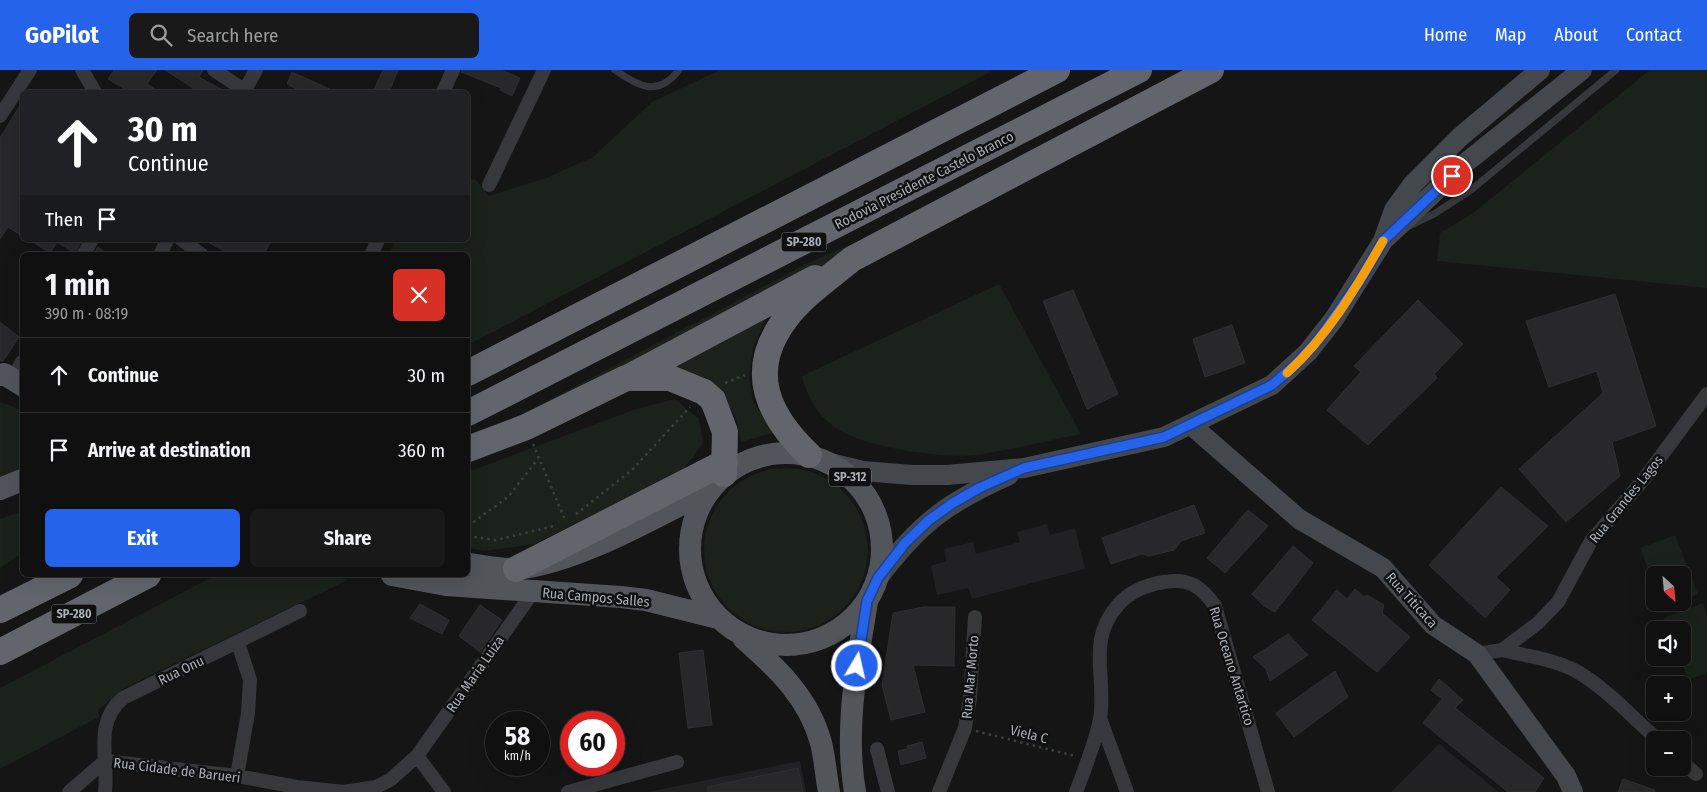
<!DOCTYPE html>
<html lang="en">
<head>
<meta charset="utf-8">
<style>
	:root { --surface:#101010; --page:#191919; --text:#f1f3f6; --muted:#9c9d9f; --line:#303030; --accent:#2563eb }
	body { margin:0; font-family:"Fira Sans Condensed",sans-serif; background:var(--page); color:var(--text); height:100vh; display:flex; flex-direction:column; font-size:19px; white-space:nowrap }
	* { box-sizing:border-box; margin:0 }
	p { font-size:16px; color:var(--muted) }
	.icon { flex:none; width:28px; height:28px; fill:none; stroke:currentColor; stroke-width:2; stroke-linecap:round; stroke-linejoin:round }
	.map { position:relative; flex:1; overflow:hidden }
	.panel { position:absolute; left:20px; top:182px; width:450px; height:325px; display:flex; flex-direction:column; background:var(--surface); border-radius:8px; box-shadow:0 5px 20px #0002,0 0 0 1px var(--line) }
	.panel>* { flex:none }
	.banner { position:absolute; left:20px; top:20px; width:450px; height:152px; border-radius:8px; box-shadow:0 5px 20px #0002,0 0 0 1px var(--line); background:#202124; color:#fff; overflow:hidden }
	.needle { width:32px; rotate:154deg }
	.fabs { position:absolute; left:1646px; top:496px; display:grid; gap:10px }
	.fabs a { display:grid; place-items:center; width:45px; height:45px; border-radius:8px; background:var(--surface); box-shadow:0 5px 20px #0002,0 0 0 1px var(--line); font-size:25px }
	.speed { position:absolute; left:485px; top:641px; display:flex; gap:10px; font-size:25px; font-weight:700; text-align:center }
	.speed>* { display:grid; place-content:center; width:65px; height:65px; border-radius:50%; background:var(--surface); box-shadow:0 5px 20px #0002,0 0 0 1px var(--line); line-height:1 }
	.speed small { font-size:12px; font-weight:400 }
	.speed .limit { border:8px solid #d22; background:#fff; color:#111 }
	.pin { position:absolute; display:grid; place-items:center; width:42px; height:42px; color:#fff; margin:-21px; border:2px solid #fff; border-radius:50%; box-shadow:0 1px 5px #0007 }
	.me { position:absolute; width:55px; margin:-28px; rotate:9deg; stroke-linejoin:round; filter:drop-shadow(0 0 4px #0008) }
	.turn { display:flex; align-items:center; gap:18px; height:105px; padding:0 25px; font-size:22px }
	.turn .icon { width:65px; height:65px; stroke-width:2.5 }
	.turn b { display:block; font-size:35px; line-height:42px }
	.then { display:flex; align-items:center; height:48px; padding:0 25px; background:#0003; gap:10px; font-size:19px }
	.round { display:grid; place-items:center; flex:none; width:52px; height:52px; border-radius:8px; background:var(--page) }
	.head { display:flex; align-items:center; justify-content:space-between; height:85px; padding:0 25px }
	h1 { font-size:30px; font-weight:700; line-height:38px }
	.button { display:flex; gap:10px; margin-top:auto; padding:10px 25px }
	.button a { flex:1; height:58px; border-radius:8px; background:var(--accent); color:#fff; font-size:20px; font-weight:700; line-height:58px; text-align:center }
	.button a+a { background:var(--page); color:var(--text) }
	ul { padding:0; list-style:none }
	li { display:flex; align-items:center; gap:15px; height:75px; padding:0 25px; border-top:1px solid var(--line) }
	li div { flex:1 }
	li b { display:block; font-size:19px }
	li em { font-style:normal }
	header { display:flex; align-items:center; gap:30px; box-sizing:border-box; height:70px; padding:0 25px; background:var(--accent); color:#fff }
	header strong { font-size:24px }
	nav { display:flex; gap:28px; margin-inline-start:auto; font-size:18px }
	.search { width:350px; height:45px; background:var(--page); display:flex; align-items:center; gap:12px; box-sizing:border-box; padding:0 18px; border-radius:8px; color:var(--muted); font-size:19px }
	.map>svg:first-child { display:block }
	.built { fill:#212123 }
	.green { fill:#1b211b }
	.building { fill:#28282a; stroke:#2f2f32 }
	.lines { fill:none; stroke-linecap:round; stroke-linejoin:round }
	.path { stroke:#3c3f42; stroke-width:2.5; stroke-dasharray:2.5 4; stroke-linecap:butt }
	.lane { stroke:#36383b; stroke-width:7 }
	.street { stroke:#36383b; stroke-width:14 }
	.secondary { stroke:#44474b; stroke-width:20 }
	.primary { stroke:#52555a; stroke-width:22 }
	.highway { stroke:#62666c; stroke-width:26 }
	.route-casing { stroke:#184099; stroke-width:12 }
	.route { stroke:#2563eb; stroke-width:9 }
	.slow { stroke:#f59e0b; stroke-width:9 }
	.labels { text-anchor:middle; stroke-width:5; stroke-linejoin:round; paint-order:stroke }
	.shield { fill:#101011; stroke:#7a7f84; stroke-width:1 }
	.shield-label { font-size:12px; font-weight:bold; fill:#a7aeb6 }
	.street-label { font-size:14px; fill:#a7aeb6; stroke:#101011 }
</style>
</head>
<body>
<header>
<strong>GoPilot</strong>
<div class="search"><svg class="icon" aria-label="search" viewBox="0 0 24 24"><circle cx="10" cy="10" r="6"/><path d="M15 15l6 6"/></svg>Search here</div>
<nav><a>Home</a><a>Map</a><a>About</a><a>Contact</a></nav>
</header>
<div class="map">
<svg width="1707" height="722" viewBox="0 0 1707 722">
	<rect width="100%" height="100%" fill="#151516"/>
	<path class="built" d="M 1047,454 L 1050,465 L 1075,458 L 1085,499 L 972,529 L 968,518 L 937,525 L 931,496 L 946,491 L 944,479 L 973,472 L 976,484 L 1020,472 L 1017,462 Z
		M 1439,674 L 1499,722 L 1391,722 Z
		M 800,691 L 806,722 L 648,722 Z"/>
	<path class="green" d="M 720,0 L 994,0 L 468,275 L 468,185 L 389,185 L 395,170 L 468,170 L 468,108 L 476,110 L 489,126 L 546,108 L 593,87 L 652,32 Z
		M 1650,0 L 1707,0 L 1707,218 L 1437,191 L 1440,163 L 1473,143 Z
		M 909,149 L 789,224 L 765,251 L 753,278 L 749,306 L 753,331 L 773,363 L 741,372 L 736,348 L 723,325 L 679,298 L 525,343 L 806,194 Z
		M 999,214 L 1081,364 C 1046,371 1011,380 976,385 C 943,389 859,377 833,356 C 816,343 807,327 802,306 Z
		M 675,329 L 699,349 L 703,373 L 683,400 L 535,474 L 484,481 L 468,478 L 468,402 L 636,339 Z
		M 0,332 L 22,340 L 22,404 L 0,411 Z
		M704 480a82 82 0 1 1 164 0a82 82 0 1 1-164 0Z
		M 22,441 L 22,483 L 0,498 L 0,449 Z
		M 1675,465 L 1698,524 L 1683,530 L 1682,505 L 1655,505 L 1655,516 L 1640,478 Z
		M 216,505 L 332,505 L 348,510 L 124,618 L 98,640 L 99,647 L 0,699 L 0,618 Z
		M 1703,533 L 1707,543 L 1707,603 L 1688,610 L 1680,588 L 1682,588 L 1682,560 L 1669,560 L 1664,548 Z"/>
	<path class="building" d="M 114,0 L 157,0 L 147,14 L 159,22 L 130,22 L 108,9 Z
		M 165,0 L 203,0 L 199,7 L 226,22 L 190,22 L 193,18 Z
		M 383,0 L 398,0 L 389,22 L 373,22 Z
		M 462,0 L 501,0 L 520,8 L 512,26 L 500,20 L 501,18 L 461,2 Z
		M 292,2 L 336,22 L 303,22 L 287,14 Z
		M 22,32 L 22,166 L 8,157 L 0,169 L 0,68 Z
		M 30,170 L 82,170 L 75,183 L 57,172 L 50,183 Z
		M 204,170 L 272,170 L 263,185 L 232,185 Z
		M 98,177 L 109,185 L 93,185 Z
		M 1073,220 L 1118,324 L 1087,339 L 1043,231 Z
		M 1615,224 L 1656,356 L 1612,372 L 1620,406 L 1566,452 L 1519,399 L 1603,323 L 1597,301 L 1549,317 L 1526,251 Z
		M 1418,230 L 1463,274 L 1434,304 L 1437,308 L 1368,375 L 1327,340 L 1361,302 L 1354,296 Z
		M 0,252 L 19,267 L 3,291 L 0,291 Z
		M 1232,255 L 1245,293 L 1205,307 L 1193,269 Z
		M 1501,417 L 1548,456 L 1496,507 L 1510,520 L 1485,548 L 1429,495 Z
		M 1194,435 L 1205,463 L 1181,471 L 1174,480 L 1149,486 L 1142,484 L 1111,494 L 1102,468 Z
		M 1248,440 L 1268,456 L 1225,503 L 1207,488 Z
		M 1293,476 L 1313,493 L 1275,542 L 1264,536 L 1252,524 Z
		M 1355,519 L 1364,527 L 1367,525 L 1384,535 L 1382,543 L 1410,567 L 1377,602 L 1312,550 L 1337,520 L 1347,529 Z
		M 420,534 L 449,550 L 442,564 L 410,548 Z
		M 480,535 L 502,550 L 480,582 L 459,566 Z
		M 924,537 L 955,537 L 954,596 L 913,595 L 925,642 L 891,650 L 882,615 L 893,543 Z
		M 1288,564 L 1308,585 L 1270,611 L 1266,599 L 1253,587 Z
		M 703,580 L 712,655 L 688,658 L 679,583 Z
		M 1335,601 L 1348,627 L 1294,667 L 1276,643 Z
		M 1439,609 L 1463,630 L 1455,638 L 1544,708 L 1535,722 L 1508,722 L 1423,653 L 1442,629 L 1431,620 Z
		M 922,672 L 926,688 L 901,695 L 898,681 L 908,679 L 907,676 Z
		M 798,698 L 803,722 L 708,722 L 707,717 Z
		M 1623,709 L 1655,720 L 1655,722 L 1618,722 Z"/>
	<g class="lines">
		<path class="path" d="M 725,313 L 745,305
			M 533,374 L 566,452
			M 576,444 L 632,400 L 690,337
			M 468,456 L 508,427 L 538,389
			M 468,466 L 496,470 L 554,456
			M 976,661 L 1075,686"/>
		<path class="lane" d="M 615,0 C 639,17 658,27 679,0
			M 1407,157 L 1434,144 L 1471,120 L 1616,0"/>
		<path class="street" d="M 82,0 L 95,22
			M 214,0 L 247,22
			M 244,22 L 256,0
			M 443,22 L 453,0
			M 0,46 L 30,0
			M 489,115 L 544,0
			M 182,170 L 202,185
			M 83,185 L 92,170
			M 160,185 L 167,170
			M 371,185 L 378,170
			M 12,310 L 22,292
			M 1502,580 C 1526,586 1554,589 1576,601 C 1606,618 1632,647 1658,670
			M 1477,584 L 1502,580 L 1538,553 L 1558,532 L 1591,471 L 1644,409 L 1707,324
			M 1100,648 L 1127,722
			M 877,679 L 888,722
			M 417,686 L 444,722
			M 105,691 L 237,706 L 297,717 L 344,722 L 376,717 L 390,710 L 417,686 L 533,522
			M 1682,692 L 1696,704
			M 237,706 L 248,643 L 250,610 L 238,573
			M 69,722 L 105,691
			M 105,722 C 109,689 93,653 123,628 L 300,541
			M 568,722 L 677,692
			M 939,722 L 965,658 L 970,628 L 975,547
			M 1076,722 C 1085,698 1095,674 1100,649 C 1107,608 1086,571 1118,535 C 1130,521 1145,515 1164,512 C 1189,508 1201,516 1215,536 L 1268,722"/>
		<path class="secondary" d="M 1386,168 L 1464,94 L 1582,0
			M 1191,355 L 1299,449 L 1383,498 L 1433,555 L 1477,584 L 1566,706 L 1573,722
			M 830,393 L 863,401 L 912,405 L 947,405 L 1024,398 L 1164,367 L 1272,315 L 1308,282 L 1334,249 L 1383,171 L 1394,140 L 1413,114 L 1460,67 L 1540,0
			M 878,508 C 919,454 946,433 1009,405"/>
		<path class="primary" d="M 0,305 L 4,304 L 22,315
			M690 479a96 96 0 1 1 192 0a96 96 0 1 1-192 0Z
			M 0,419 L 22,410
			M 468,494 C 484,496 501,500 517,499 C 578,492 654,448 709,420
			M 392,505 L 446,515 L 621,527 L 646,530 L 718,548
			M 744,569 C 778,599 809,628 821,673 C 825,689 826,706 829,722
			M 855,722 C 844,659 857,594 867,532"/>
		<path class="highway" d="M 468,303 L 1057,0
			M 629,307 L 815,208
			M 468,343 L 1139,0
			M 468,379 L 526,357 L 626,308 L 670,308 L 704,322 L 713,330 L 725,362 L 724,404
			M 809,385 C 768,346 747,302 784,251 C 802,226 829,208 852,189 L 1211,0
			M 516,499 L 725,392
			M 0,540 L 70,505
			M 0,582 L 148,505"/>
	</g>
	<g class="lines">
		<g class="route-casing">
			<path id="route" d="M 857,596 L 867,531 L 878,508 L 905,473 L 929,450 L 953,433 L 979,418 L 1024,398 L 1164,367 L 1272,315 L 1294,296 L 1318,270 L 1359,212 L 1383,171 L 1452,106"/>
		</g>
		<use href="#route" class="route"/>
		<path class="slow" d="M 1287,303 C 1327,267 1356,218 1383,171"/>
	</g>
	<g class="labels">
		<g class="shield">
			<rect x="781.5" y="162.5" width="45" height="19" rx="4"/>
			<rect x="829" y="397.5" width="42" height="19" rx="4"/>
			<rect x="51.5" y="534.5" width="45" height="19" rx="4"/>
		</g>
		<g class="shield-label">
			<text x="804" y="176">SP-280</text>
			<text x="850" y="411">SP-312</text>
			<text x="74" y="548">SP-280</text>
		</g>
		<g class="street-label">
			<text transform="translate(924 110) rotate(-27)" y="5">Rodovia Presidente Castelo Branco</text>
			<text transform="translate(1626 429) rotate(-51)" y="5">Rua Grandes Lagos</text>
			<text transform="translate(596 527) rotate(5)" y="5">Rua Campos Salles</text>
			<text transform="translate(1412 530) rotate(48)" y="5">Rua Titicaca</text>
			<text transform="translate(1232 596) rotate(73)" y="5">Rua Oceano Antartico</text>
			<text transform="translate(181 600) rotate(-26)" y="5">Rua Onu</text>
			<text transform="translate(475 604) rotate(-55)" y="5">Rua Maria Luiza</text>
			<text transform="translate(970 607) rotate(-85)" y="5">Rua Mar Morto</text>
			<text transform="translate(1029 664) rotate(14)" y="5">Viela C</text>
			<text transform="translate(177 700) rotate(7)" y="5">Rua Cidade de Barueri</text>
		</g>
	</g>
</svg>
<div class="fabs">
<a><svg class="needle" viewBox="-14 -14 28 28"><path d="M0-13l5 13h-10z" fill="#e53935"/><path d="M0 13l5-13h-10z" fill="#9c9d9f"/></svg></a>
<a><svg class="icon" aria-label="sound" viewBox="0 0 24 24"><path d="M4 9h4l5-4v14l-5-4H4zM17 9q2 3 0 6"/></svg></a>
<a>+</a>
<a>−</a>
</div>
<div class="speed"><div>58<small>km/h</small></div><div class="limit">60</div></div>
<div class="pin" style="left:1452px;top:106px;background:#d93025"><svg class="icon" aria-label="arrive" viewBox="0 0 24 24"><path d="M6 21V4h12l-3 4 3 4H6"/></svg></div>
<svg class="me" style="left:857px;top:596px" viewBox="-20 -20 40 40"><circle r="17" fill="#2563eb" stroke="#fff" stroke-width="3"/><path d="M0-11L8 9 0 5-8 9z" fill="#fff"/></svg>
<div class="banner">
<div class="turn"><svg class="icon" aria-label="ahead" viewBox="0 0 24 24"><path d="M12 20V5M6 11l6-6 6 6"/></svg><div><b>30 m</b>Continue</div></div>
<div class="then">Then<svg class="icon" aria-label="arrive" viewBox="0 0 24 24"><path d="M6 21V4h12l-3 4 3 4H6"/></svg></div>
</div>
<section class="panel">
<div class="head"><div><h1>1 min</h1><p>390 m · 08:19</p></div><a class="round" style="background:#d93025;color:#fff"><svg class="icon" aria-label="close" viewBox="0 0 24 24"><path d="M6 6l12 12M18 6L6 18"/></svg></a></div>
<ul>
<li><svg class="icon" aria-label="ahead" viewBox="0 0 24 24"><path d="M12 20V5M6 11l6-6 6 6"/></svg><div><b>Continue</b></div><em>30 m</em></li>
<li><svg class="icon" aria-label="arrive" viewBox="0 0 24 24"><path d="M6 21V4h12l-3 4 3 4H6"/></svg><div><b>Arrive at destination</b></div><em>360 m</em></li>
</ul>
<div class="button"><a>Exit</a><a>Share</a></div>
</section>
</div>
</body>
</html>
